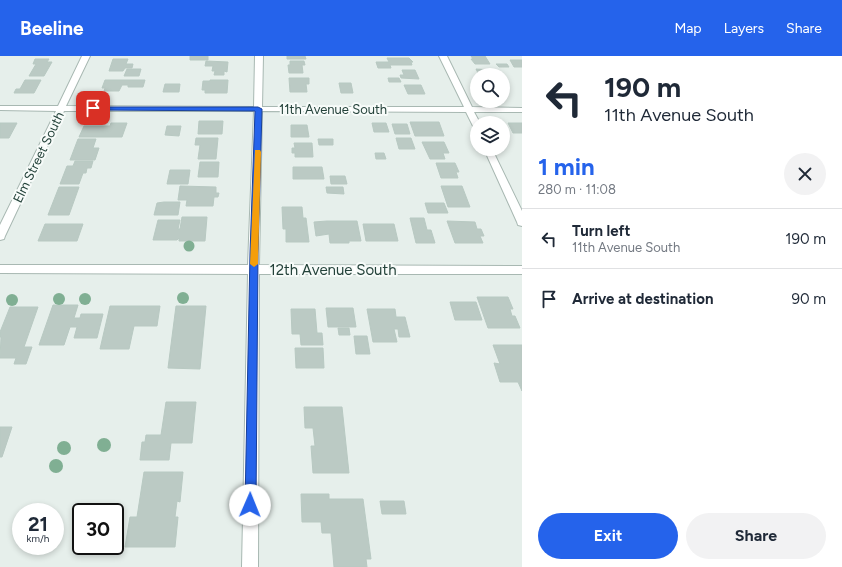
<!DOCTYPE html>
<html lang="en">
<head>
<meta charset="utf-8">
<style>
	:root { --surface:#fff; --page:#f2f2f3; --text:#1f2937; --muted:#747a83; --line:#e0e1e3; --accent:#2563eb }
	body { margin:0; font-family:Figtree,sans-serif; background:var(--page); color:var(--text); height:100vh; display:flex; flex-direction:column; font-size:15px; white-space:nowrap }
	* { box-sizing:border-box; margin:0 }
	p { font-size:13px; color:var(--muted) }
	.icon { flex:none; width:22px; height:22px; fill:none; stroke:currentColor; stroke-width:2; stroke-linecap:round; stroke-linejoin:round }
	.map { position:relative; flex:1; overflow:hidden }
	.side { display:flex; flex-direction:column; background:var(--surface); width:320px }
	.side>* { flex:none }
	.hud { background:#fff; color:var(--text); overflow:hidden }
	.fabs { position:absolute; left:470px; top:12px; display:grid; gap:8px }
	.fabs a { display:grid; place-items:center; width:40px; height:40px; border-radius:50%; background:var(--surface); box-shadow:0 2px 6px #0003; font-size:20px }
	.speed { position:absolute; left:12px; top:447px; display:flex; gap:8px; font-size:20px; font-weight:700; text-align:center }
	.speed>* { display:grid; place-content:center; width:52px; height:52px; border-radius:50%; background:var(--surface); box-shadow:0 2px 6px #0003; line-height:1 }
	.speed small { font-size:10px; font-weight:400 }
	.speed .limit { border:2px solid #111; border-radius:6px; background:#fff; color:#111 }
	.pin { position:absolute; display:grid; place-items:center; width:34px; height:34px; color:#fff; margin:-17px; border-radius:8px; box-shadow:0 2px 6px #0006 }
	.me { position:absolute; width:44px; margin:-22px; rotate:1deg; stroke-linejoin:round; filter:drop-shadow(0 0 3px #0008) }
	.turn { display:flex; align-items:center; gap:14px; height:84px; padding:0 16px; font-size:18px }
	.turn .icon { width:52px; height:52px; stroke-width:2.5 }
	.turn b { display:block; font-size:28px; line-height:34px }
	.round { display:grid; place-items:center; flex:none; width:42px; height:42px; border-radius:21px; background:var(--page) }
	.overview { display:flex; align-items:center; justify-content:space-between; height:68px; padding:0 16px }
	h1 { font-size:24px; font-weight:700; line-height:30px; color:var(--accent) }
	.cta { display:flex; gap:8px; margin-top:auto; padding:8px 16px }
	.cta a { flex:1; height:46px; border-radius:24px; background:var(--accent); color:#fff; font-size:16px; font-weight:700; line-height:46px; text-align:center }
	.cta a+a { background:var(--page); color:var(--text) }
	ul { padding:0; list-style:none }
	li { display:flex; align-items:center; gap:12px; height:60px; padding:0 16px; border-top:1px solid var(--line) }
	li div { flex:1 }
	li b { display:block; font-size:15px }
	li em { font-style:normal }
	header { display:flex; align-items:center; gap:24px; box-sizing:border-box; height:56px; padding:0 20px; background:var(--accent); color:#fff }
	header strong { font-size:19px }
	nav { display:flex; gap:22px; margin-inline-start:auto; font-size:14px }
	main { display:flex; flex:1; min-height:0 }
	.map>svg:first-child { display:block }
	.building { fill:#bbcac4; stroke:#b8c9c2 }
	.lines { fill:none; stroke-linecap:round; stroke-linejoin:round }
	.minor-casing { stroke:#a8b8b2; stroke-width:2 }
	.minor { fill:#fff; fill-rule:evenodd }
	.tree { fill:#80af93 }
	.route { fill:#2563eb; stroke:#184099 }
	.slow { fill:#f59e0b }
	.labels { text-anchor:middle; stroke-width:4; stroke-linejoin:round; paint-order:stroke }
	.far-street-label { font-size:13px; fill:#24423a; stroke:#f7fbf9 }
	.street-label { font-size:15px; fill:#24423a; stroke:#f7fbf9 }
</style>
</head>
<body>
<header>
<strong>Beeline</strong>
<nav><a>Map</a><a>Layers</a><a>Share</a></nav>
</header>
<main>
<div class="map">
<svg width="522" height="511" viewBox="0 0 522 511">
	<rect width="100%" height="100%" fill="#e6efeb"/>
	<path class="building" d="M 190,0 L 208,0 L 208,4 L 190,4 Z
		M 287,0 L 305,0 L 306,3 L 287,3 Z
		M 471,0 L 485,0 L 490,8 L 475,8 L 471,3 L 473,3 Z
		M 387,2 L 409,2 L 413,6 L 411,6 L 412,9 L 390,9 L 391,12 L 378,12 L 376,6 L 389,6 Z
		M 35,3 L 49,3 L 47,6 L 52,6 L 44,20 L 29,20 L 36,8 L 33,8 Z
		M 113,3 L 128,3 L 126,8 L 133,8 L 132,12 L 125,12 L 123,15 L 109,15 Z
		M 510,4 L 522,4 L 522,11 L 514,11 Z
		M 206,5 L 228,6 L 227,16 L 224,15 L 224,19 L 214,19 L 215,15 L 212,15 L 213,10 L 205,10 Z
		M 290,5 L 304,5 L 305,9 L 302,9 L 303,17 L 289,17 L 288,9 L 290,9 Z
		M 496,8 L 507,8 L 509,11 L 499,11 Z
		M 127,13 L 141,13 L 139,20 L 124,20 Z
		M 476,13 L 492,14 L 495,19 L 479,19 Z
		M 402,14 L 415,14 L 419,23 L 401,22 L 400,19 L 404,19 Z
		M 289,22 L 309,22 L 309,28 L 306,28 L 307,36 L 290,36 Z
		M 388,22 L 399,22 L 401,26 L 389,26 Z
		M 25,24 L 41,24 L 34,37 L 14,37 L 16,33 L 20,33 Z
		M 105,24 L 145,24 L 143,31 L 128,31 L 128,29 L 122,29 L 119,35 L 104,35 L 105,32 L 102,32 Z
		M 210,24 L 228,24 L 227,37 L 205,37 L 205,34 L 202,34 L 203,25 L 210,25 Z
		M 339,27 L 351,27 L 353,37 L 341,37 Z
		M 165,28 L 180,28 L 179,36 L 163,36 Z
		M 404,29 L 421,29 L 425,38 L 408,38 Z
		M 199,65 L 223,65 L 222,78 L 198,78 Z
		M 410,66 L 439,66 L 444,80 L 415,80 Z
		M 0,67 L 17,67 L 9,82 L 0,82 Z
		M 111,67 L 127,67 L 122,81 L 79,81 L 84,70 L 110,70 Z
		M 372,67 L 386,67 L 389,76 L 374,76 Z
		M 508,67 L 522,67 L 522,77 L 513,77 Z
		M 392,68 L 407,68 L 410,78 L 395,78 Z
		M 291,69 L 307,69 L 309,81 L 291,81 Z
		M 167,70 L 181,70 L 179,80 L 165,79 Z
		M 196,82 L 218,82 L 216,103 L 198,103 L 200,89 L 195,89 Z
		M 396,82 L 411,82 L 415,93 L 399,93 Z
		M 78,83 L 96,83 L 93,92 L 99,92 L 95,104 L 70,104 Z
		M 318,83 L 333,83 L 333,89 L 319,89 Z
		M 422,86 L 444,86 L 449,97 L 443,97 L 445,103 L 430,103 Z
		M 294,87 L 312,87 L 313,101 L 295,101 L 295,97 L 292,97 L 292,92 L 295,92 Z
		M 375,97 L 384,97 L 386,103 L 376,103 Z
		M 75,105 L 93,105 L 91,112 L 87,112 L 86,117 L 83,117 L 79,128 L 60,128 L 67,110 L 73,110 Z
		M 200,106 L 219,106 L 218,121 L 198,121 Z
		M 436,107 L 455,107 L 459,116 L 456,116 L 458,122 L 441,122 Z
		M 293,111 L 322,111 L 324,123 L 293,123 Z
		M 170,114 L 190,114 L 188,128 L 167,128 Z
		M 330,120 L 345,120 L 347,128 L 331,128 Z
		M 180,130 L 216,131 L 216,137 L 219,137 L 218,141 L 214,141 L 213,150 L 186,150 L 187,144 L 178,144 Z
		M 441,130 L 462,130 L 470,151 L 448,151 Z
		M 59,131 L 79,131 L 69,159 L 48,159 Z
		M 326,131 L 343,131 L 344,138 L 327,137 Z
		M 164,146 L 180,146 L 178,159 L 154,159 L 157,147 Z
		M 425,147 L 444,147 L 448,157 L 428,157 Z
		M 282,151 L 302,151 L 303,162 L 306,162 L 309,186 L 286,186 L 286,173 L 283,173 Z
		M 182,161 L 207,161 L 205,185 L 179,185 L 179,182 L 177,184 L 153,184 L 158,164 L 180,164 L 178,173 L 180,173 Z
		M 410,162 L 424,162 L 427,174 L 431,174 L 435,187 L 416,187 Z
		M 327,165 L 357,165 L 361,185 L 349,185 L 349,187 L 330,187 L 329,178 L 316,180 L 314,166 Z
		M 447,165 L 475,166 L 477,173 L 481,173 L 484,180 L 480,180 L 483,187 L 455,187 Z
		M 45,168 L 83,168 L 77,185 L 38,185 Z
		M 363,168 L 394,168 L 398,185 L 366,185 Z
		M 477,241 L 508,241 L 513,253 L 510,253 L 512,260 L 515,260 L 520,272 L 488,272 Z
		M 450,246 L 476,246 L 482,264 L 455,264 Z
		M 53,249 L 78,249 L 74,262 L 80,262 L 81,258 L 103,258 L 97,282 L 74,282 L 77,271 L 70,271 L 64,289 L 39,289 Z
		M 110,250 L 160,250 L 157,270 L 134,270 L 129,293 L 100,293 Z
		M 176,250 L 206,250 L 200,313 L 168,312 Z
		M 10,251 L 38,251 L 24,291 L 32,291 L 26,308 L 14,308 L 16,302 L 0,302 L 1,281 L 0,281 L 0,276 Z
		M 326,252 L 353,252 L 356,271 L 328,271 Z
		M 291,253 L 315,253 L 317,277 L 322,277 L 323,289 L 301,289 L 300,278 L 292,278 Z
		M 367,253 L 395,253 L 396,261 L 405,261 L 410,281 L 399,281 L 398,273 L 394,273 L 397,286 L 373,286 Z
		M 338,272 L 349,272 L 350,279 L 339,279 Z
		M 354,280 L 367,280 L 370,298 L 356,298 Z
		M 493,289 L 522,289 L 522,335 L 518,326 L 500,326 L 494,307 L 500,308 Z
		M 295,292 L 323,292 L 324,312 L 296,312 Z
		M 166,346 L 196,346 L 192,387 L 171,387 L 169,404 L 140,404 L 142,386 L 145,386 L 146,379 L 161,379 Z
		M 304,351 L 342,351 L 349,417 L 313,417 L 311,390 L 315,390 L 313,372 L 305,372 Z
		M 0,371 L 12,371 L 2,401 L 0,401 Z
		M 144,416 L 183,416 L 180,446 L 177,445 L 175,461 L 178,461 L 175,491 L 125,491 L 130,461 L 137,461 Z
		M 301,438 L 329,438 L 329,443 L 363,443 L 371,503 L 366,503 L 367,511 L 334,511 L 331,477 L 322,477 L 321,466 L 302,466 Z
		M 380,445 L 404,445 L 406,458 L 382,458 Z"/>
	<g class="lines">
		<g class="minor-casing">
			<path id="minor" d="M 82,0 L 90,0 L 66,50 L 254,51 L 255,0 L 263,0 L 262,51 L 464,51 L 439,0 L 447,0 L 472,51 L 522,52 L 522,56 L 474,56 L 480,67 L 477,67 L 477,73 L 473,70 L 466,56 L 262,55 L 259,209 L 522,210 L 522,218 L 259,218 L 258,511 L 242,511 L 248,218 L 0,217 L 0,209 L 248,209 L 254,55 L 64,55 L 5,180 L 4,183 L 0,184 L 0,169 L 56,55 L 0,54 L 0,50 L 58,50 Z
				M 484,93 L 492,93 L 522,155 L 522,170 L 518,169 L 517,166 Z"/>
		</g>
		<use href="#minor" class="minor"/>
	</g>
	<g class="tree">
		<circle cx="189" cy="190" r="5.5"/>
		<circle cx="183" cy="242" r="6"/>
		<circle cx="59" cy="243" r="6"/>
		<circle cx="85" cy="243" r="6"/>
		<circle cx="12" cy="244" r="6"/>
		<circle cx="104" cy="389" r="7"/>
		<circle cx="64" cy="392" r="7"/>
		<circle cx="56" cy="410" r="7"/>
	</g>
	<path class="route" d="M 91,51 L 258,51 L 262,53 L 258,197 L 256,449 L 255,453 L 250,455 L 246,453 L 245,449 L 250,197 L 255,55 L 93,54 L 91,53 Z"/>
	<path class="slow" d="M 255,94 L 260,94 L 261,96 L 258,208 L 254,211 L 250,208 Z"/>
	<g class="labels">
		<g class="far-street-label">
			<text x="333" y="58">11th Avenue South</text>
			<text transform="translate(38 101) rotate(-64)" y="5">Elm Street South</text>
		</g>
		<g class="street-label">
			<text x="333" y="219">12th Avenue South</text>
		</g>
	</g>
</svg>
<div class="fabs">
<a><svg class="icon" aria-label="search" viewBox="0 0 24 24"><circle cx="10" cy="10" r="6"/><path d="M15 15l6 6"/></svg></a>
<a><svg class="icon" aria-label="layers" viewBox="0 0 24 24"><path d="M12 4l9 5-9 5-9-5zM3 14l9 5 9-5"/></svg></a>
</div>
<div class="speed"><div>21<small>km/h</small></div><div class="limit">30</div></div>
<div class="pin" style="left:93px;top:52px;background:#d93025"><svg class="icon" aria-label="arrive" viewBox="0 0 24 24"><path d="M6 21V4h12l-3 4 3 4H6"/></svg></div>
<svg class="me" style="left:250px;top:449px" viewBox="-20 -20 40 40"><circle r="19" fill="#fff"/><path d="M0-13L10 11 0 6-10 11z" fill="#2563eb"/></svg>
</div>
<section class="side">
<div class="hud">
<div class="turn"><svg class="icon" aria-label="left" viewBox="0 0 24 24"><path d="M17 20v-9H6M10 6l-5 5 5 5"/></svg><div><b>190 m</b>11th Avenue South</div></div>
</div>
<div class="overview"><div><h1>1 min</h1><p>280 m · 11:08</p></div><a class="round"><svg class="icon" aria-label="close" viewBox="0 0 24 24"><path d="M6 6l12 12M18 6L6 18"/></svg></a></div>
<ul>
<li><svg class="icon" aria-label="left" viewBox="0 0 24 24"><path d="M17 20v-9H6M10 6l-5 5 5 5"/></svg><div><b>Turn left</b><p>11th Avenue South</p></div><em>190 m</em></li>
<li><svg class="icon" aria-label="arrive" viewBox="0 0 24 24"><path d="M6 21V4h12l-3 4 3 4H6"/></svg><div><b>Arrive at destination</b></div><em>90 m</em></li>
</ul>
<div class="cta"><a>Exit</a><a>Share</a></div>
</section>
</main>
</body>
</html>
